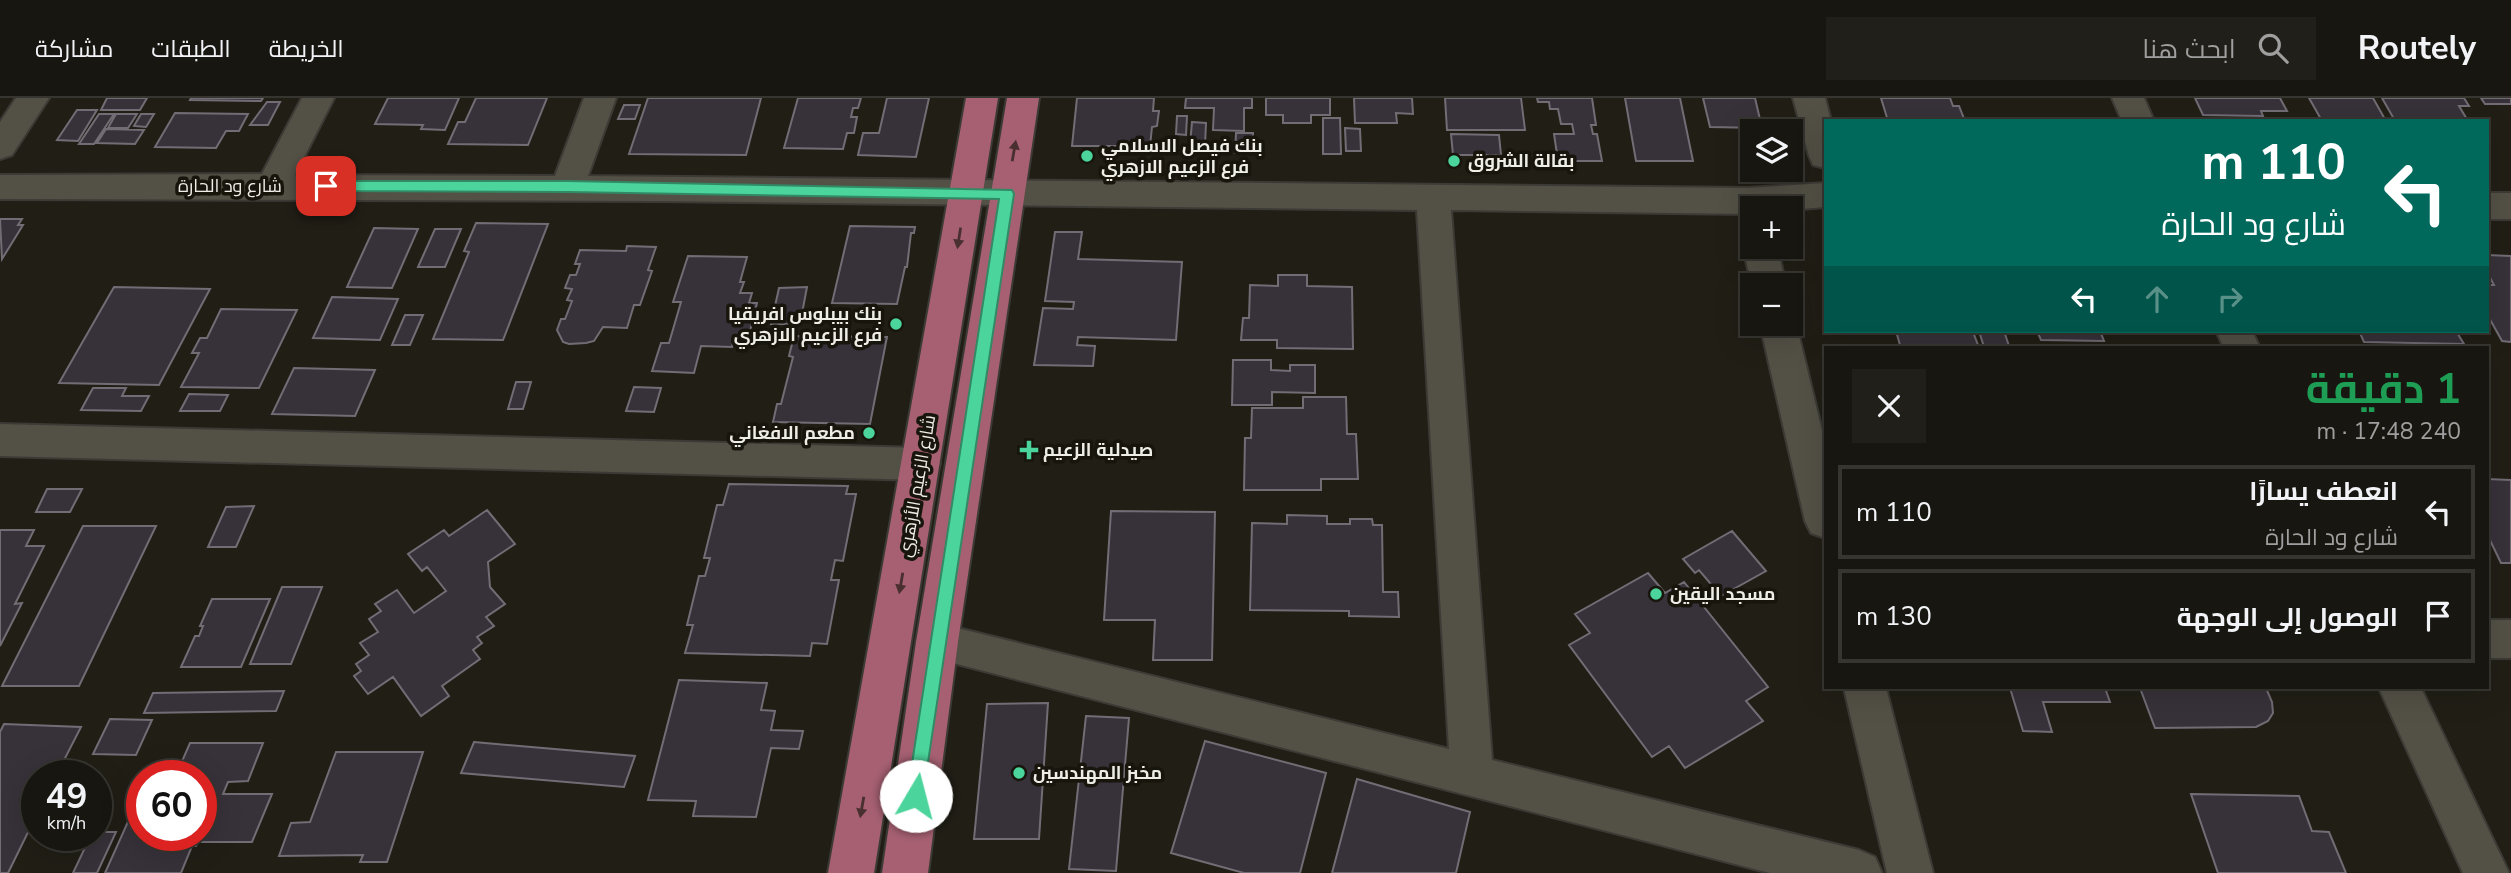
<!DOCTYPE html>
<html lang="ar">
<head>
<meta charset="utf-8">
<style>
	:root { --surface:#181610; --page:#211f19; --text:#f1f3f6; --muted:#9f9f9f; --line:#363530 }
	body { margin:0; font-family:"Nunito Sans",Cairo,sans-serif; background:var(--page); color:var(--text); direction:rtl; height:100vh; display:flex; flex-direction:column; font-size:26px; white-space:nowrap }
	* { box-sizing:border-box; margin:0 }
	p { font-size:23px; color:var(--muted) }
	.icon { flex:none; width:38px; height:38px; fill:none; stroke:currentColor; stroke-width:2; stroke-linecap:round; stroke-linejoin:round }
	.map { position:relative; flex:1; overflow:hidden; direction:ltr }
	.side { position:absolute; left:1824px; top:248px; width:665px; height:343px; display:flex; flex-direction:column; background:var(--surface); border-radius:0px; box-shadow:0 7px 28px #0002,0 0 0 2px var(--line); direction:rtl }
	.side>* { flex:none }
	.banner { position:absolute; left:1824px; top:21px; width:665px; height:214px; border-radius:0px; box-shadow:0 7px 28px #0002,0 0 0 2px var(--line); direction:rtl; background:#00695c; color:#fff; overflow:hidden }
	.tools { position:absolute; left:1740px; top:21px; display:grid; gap:14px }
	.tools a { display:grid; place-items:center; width:63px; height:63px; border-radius:0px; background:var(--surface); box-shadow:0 7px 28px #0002,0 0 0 2px var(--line); font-size:35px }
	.speed { position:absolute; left:21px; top:662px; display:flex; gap:14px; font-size:35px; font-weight:700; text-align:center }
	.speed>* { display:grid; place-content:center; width:91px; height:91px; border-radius:50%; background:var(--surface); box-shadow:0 7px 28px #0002,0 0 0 2px var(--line); line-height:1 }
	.speed small { font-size:18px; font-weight:400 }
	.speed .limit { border:10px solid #d22; background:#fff; color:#111 }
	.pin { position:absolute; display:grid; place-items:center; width:60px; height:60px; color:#fff; margin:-30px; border-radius:14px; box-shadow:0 4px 10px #0006 }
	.me { position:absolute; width:77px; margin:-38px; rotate:8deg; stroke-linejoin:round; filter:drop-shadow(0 0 5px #0008) }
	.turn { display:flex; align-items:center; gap:24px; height:147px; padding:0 28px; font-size:32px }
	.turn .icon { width:91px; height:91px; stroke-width:2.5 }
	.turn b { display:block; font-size:49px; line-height:60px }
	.lanes { display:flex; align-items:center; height:66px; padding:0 28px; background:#0003; justify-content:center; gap:35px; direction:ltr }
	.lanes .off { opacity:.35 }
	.round { display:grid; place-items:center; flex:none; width:74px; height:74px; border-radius:0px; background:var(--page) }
	.summary { display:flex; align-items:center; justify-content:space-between; height:119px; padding:0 28px }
	h1 { font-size:42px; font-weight:700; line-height:52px; color:#1e9e55 }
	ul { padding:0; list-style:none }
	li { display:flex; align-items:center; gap:21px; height:94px; margin:0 14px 10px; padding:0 14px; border:4px solid var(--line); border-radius:0px }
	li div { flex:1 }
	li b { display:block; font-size:26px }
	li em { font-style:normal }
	header { display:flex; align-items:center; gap:42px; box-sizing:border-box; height:98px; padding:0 35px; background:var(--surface); border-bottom:2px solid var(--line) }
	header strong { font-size:33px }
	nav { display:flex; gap:38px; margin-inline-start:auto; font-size:24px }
	.search { width:490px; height:63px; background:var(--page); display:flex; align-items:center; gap:18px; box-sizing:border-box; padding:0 24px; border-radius:0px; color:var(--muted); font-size:26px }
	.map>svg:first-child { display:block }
	.building { fill:#37313a; stroke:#726c75; stroke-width:2 }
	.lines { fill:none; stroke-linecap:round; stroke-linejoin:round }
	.street-casing { stroke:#3c3a35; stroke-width:4 }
	.primary-casing { stroke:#3c3a35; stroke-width:4 }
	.street { fill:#535046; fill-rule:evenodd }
	.primary { fill:#a66072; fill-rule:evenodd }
	.oneway { fill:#492f30 }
	.route { fill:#4bd49b; stroke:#318a65; stroke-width:2 }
	.poi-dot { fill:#4bd49b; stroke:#17150c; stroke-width:2.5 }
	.labels { text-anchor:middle; stroke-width:7; stroke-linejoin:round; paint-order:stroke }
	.poi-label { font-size:18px; font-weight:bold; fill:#eeede6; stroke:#17150c; text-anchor:start }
	.street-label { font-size:18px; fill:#eeede6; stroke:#17150c }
</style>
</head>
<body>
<header>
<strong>Routely</strong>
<div class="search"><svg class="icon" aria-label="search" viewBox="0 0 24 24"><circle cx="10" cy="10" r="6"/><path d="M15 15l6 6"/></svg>ابحث هنا</div>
<nav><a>الخريطة</a><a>الطبقات</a><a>مشاركة</a></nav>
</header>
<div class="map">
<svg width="2511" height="775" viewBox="0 0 2511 775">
	<rect width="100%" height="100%" fill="#201e15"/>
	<path class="building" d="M 107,0 L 147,0 L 140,12 L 101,12 Z
		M 191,0 L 263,0 L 261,3 L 190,2 Z
		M 388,0 L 459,0 L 445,32 L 421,31 L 423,27 L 375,26 Z
		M 476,0 L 547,0 L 528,47 L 448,46 L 458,24 L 465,24 Z
		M 648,0 L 761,0 L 746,57 L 629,56 Z
		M 798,0 L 861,0 L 858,10 L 853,10 L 851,19 L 857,19 L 854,35 L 847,35 L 843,51 L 784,50 Z
		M 887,0 L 929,0 L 916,59 L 858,57 L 863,35 L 879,35 Z
		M 1077,0 L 1154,0 L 1153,13 L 1159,13 L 1157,28 L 1152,29 L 1150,48 L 1072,48 Z
		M 1186,0 L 1252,0 L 1252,10 L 1244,10 L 1244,33 L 1213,32 L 1214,10 L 1185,10 Z
		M 1266,0 L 1330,0 L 1330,17 L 1311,17 L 1311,25 L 1283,25 L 1283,17 L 1266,17 Z
		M 1354,0 L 1412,0 L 1413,16 L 1396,15 L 1397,25 L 1355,25 Z
		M 1445,0 L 1521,0 L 1525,32 L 1447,32 Z
		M 1537,0 L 1592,0 L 1596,27 L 1591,27 L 1593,36 L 1597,36 L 1602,63 L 1558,63 L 1554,36 L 1574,36 L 1572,26 L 1561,26 L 1558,11 L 1550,11 L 1549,4 L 1538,4 Z
		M 1625,0 L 1680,0 L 1693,63 L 1636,63 Z
		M 1703,0 L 1755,0 L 1762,30 L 1710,29 Z
		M 1881,0 L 1950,0 L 1953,8 L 1959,8 L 1965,23 L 1888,23 Z
		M 2195,0 L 2280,0 L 2287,13 L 2261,13 L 2263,18 L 2203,17 Z
		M 2309,0 L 2373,0 L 2386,23 L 2322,23 Z
		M 2382,0 L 2464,0 L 2469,8 L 2459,8 L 2468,23 L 2394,21 Z
		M 2481,0 L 2511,0 L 2511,6 L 2485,6 Z
		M 267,4 L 280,4 L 268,27 L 250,27 Z
		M 624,7 L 640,7 L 635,21 L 618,21 Z
		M 77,12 L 97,12 L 78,43 L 57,42 Z
		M 175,15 L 248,16 L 239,33 L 226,33 L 216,50 L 155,49 Z
		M 99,16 L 114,16 L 94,46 L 79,46 Z
		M 116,16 L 137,16 L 128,30 L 108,30 Z
		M 141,16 L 154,16 L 146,29 L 134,28 Z
		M 1177,18 L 1187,18 L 1186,37 L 1176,36 Z
		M 1323,20 L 1340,20 L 1341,56 L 1323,56 Z
		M 1192,24 L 1206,25 L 1205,47 L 1190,47 Z
		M 1345,30 L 1360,31 L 1361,53 L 1346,53 Z
		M 106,31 L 144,32 L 135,46 L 97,45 Z
		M 1236,35 L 1253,35 L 1252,55 L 1235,55 Z
		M 1451,36 L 1499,37 L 1501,57 L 1453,57 Z
		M 0,121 L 22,121 L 18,127 L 23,127 L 2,161 Z
		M 476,125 L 548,126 L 503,242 L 433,241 L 469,154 L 464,153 Z
		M 850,128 L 915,129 L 914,135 L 911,135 L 907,169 L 905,169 L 897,206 L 832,205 Z
		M 374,130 L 418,131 L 392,190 L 347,189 Z
		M 435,131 L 461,131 L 445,169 L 418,169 Z
		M 1055,134 L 1082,134 L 1078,161 L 1182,164 L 1176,242 L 1078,239 L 1077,247 L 1095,248 L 1093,268 L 1034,267 L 1043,210 L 1073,211 L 1074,204 L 1045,203 Z
		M 627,148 L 656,149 L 648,172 L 652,173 L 640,207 L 634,207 L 627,230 L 603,229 L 594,243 L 586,245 L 569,246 L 563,244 L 557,232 L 561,221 L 565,221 L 572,203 L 567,202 L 572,191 L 565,190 L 570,177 L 576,177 L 580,166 L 575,166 L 580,152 L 626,153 Z
		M 2487,157 L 2511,158 L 2511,244 L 2502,243 L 2487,216 L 2487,187 L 2494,187 L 2487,174 Z
		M 688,158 L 747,159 L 740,184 L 744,184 L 740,195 L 752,195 L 749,205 L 757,205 L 750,233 L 742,233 L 739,244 L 733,244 L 732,249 L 701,248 L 694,275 L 652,273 L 661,245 L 669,245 L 681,204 L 673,204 Z
		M 1278,177 L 1307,177 L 1307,188 L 1352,189 L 1353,251 L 1277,250 L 1277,242 L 1241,242 L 1243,220 L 1249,220 L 1250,187 L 1278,188 Z
		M 114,189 L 210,191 L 159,287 L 59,285 Z
		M 807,189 L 800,226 L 771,226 L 779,190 Z
		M 332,199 L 398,201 L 380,242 L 313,240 Z
		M 221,211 L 297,212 L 259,290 L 181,289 L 199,255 L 192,255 L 200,240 L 207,240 Z
		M 405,217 L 423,217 L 410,247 L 392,247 Z
		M 1896,233 L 1973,234 L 1978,247 L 1900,247 Z
		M 1979,233 L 2004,233 L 2009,248 L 1984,249 Z
		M 2037,233 L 2100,233 L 2104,243 L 2041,242 Z
		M 2359,233 L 2456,233 L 2464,246 L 2364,244 Z
		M 794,238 L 887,239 L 870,326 L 773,324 L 777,306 L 781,306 L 793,259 L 789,258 Z
		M 1233,262 L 1271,262 L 1271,272 L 1290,273 L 1290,267 L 1315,267 L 1315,295 L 1272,294 L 1272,307 L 1232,307 Z
		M 294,270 L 375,272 L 355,318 L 272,316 Z
		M 516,284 L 531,284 L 523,311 L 508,311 Z
		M 634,289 L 661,290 L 654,314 L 626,313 Z
		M 93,290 L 126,290 L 122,298 L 149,298 L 141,313 L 81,312 Z
		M 189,296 L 228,297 L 220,313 L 180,313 Z
		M 1303,299 L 1346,299 L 1347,336 L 1356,336 L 1358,381 L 1321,381 L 1321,392 L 1244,392 L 1245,340 L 1251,340 L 1252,310 L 1303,310 Z
		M 2487,381 L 2511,382 L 2511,465 L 2501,465 L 2487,436 Z
		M 729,386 L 848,388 L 846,396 L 856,396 L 843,463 L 835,462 L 831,482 L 839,482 L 827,546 L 812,545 L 810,558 L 685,555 L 693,527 L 687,527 L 699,478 L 705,478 L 710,460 L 704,460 L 717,407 L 723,407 Z
		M 47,391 L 82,391 L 70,414 L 36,414 Z
		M 254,408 L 236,449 L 208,449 L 226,409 Z
		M 487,412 L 515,446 L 488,464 L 490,489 L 505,506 L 486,519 L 494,528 L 477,539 L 482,545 L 473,552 L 480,561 L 442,588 L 449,598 L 421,618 L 393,579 L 368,596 L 354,578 L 361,573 L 356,566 L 369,557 L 360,545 L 378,534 L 369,521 L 381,513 L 375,506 L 397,492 L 414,515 L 446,493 L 427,469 L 422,473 L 408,456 L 444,432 L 449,438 Z
		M 1111,413 L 1215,414 L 1212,562 L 1153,562 L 1155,522 L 1104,522 Z
		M 1287,417 L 1327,418 L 1327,426 L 1350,426 L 1350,421 L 1372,421 L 1373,427 L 1382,427 L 1383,494 L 1398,494 L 1399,519 L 1349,518 L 1349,513 L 1250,512 L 1252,425 L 1287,426 Z
		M 83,428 L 156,428 L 79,588 L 2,588 Z
		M 0,432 L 34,432 L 26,448 L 44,448 L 15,506 L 22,505 L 0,548 Z
		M 1732,433 L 1766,473 L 1721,498 L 1699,472 L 1695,475 L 1683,461 Z
		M 1648,475 L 1665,495 L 1684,484 L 1768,589 L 1746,603 L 1763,623 L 1685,670 L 1669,648 L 1652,659 L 1569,547 L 1590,535 L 1575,516 Z
		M 282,489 L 322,489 L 291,566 L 250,566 Z
		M 212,501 L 270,501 L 241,569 L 181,569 L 195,538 L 199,538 L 203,528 L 200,528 Z
		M 679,582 L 767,585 L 761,612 L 775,613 L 771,632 L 803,633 L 799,651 L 771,650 L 756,719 L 693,718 L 696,703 L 648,702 Z
		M 2010,590 L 2105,590 L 2110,604 L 2043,604 L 2052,634 L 2023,633 Z
		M 2140,590 L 2266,590 L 2272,604 L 2273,615 L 2268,623 L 2256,629 L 2155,630 Z
		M 284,593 L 276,613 L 144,615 L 153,595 Z
		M 1048,605 L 1039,741 L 974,741 L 987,606 Z
		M 1086,618 L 1129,620 L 1116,773 L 1069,771 Z
		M 110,621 L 152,622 L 136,657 L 93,656 Z
		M 4,626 L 81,629 L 60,670 L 66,670 L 63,677 L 37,677 L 37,716 L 8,775 L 0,775 L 0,634 Z
		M 1205,643 L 1326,675 L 1300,775 L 1244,775 L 1171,755 Z
		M 474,644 L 635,658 L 624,689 L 461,675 Z
		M 190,645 L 263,645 L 248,683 L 228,684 L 223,696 L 272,696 L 252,744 L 198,744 L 196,748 L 192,748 L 181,775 L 105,775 L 135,708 L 142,708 L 142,737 L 201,737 L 201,677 L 176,677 Z
		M 336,654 L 423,654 L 387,764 L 360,764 L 363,757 L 279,758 L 291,725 L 310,724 Z
		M 1357,681 L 1470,714 L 1456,775 L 1332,775 Z
		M 2191,696 L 2299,698 L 2312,733 L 2329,734 L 2346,775 L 2218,775 Z
		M 96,734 L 116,734 L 97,775 L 73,775 L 91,737 L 96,737 Z"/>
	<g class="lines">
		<g class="street-casing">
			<path id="street" d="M 16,0 L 49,0 L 12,57 L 0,61 L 0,24 Z
				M 302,0 L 334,0 L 295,77 L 555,78 L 584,0 L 616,0 L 588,78 L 1748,90 L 1825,85 L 1825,109 L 1790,112 L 1752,110 L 1752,115 L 1748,116 L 1451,112 L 1492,662 L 1859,752 L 1875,759 L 1882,775 L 1770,775 L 922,557 L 916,544 L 922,531 L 937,525 L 1449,651 L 1417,112 L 656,103 L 0,101 L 0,77 L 262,76 Z
				M 1793,0 L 1825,0 L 1831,23 L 1825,23 L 1825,70 L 1813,67 L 1809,58 Z
				M 2112,0 L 2144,0 L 2154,23 L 2122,23 Z
				M 2487,95 L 2511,95 L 2511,121 L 2487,121 Z
				M 1752,138 L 1752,149 L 1777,149 L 1786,187 L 1752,188 L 1743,149 L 1748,140 Z
				M 1790,216 L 1796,226 L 1825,345 L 1825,440 L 1811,435 L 1805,423 L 1760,226 L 1790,226 Z
				M 2216,233 L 2252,233 L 2260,250 L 2224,250 Z
				M 0,326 L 921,350 L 934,355 L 940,366 L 934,377 L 921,382 L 0,358 Z
				M 2487,522 L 2511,522 L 2511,560 L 2487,560 Z
				M 1844,590 L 1886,590 L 1933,775 L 1887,775 Z
				M 2379,590 L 2421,590 L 2509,775 L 2463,775 Z"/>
		</g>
		<g class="primary-casing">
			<path id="primary" d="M 966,0 L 998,0 L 874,775 L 828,775 Z
				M 1007,0 L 1039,0 L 958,544 L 928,775 L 882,775 L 916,544 Z"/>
		</g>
		<use href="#street" class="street"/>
		<use href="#primary" class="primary"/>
	</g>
	<defs><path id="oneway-solid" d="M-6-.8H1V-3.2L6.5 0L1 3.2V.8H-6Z" transform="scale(1.75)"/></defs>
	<g class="oneway">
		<use href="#oneway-solid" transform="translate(1014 53) rotate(-80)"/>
		<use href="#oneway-solid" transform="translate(959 140) rotate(99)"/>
		<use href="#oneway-solid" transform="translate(901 485) rotate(100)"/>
		<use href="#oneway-solid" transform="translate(862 709) rotate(100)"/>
	</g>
	<path class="route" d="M 326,83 L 568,83 L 1012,92 L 1014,96 L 922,704 L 916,707 L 910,704 L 907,698 L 999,101 L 568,94 L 326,93 L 319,88 Z"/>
	<g class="poi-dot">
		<circle cx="1087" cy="58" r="7"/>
		<circle cx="1454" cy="63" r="7"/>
		<circle cx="896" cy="226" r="7"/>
		<circle cx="869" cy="335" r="7"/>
		<path d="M1025.5 341.5h7v7h7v7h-7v7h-7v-7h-7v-7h7z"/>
		<circle cx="1656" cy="496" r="7"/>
		<circle cx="1019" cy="675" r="7"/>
	</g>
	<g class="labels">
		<g class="poi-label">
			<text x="1101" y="54">بنك فيصل الاسلامي<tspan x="1101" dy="21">فرع الزعيم الازهري</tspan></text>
			<text x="1468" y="69">بقالة الشروق</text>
			<text x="882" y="222" text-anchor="end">بنك بيبلوس افريقيا<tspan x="882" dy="21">فرع الزعيم الازهري</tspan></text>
			<text x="855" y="341" text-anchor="end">مطعم الافغاني</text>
			<text x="1043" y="358">صيدلية الزعيم</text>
			<text x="1670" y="502">مسجد اليقين</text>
			<text x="1033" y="681">مخبز المهندسين</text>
		</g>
		<g class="street-label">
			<text x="230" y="94">شارع ود الحارة</text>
			<text transform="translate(917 388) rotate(-80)" y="6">شارع الزعيم الأزهري</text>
		</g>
	</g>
</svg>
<div class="tools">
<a><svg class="icon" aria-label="layers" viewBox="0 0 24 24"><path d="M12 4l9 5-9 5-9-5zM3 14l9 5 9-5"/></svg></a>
<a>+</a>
<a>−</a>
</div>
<div class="speed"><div>49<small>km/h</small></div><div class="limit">60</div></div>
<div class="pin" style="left:326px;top:88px;background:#d93025"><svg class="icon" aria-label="arrive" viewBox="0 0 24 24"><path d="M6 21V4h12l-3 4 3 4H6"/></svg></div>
<svg class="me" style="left:916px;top:698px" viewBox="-20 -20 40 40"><circle r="19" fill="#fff"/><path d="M0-13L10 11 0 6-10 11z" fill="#4bd49b"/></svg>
<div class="banner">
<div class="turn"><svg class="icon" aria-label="left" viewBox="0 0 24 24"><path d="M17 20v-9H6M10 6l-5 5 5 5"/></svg><div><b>110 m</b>شارع ود الحارة</div></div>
<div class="lanes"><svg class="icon" aria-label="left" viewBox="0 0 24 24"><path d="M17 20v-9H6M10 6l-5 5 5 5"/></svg><svg class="icon off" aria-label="ahead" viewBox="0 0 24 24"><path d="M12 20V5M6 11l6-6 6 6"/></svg><svg class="icon off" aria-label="right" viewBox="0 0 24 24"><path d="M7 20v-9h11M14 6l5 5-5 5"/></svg></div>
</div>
<section class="side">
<div class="summary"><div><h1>1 دقيقة</h1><p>240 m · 17:48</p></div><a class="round"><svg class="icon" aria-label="close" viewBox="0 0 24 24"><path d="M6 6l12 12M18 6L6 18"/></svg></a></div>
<ul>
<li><svg class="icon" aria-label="left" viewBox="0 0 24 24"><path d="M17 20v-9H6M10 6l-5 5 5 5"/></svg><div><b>انعطف يسارًا</b><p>شارع ود الحارة</p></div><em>110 m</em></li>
<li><svg class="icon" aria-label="arrive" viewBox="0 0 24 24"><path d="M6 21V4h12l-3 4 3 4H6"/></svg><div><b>الوصول إلى الوجهة</b></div><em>130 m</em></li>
</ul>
</section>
</div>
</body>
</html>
